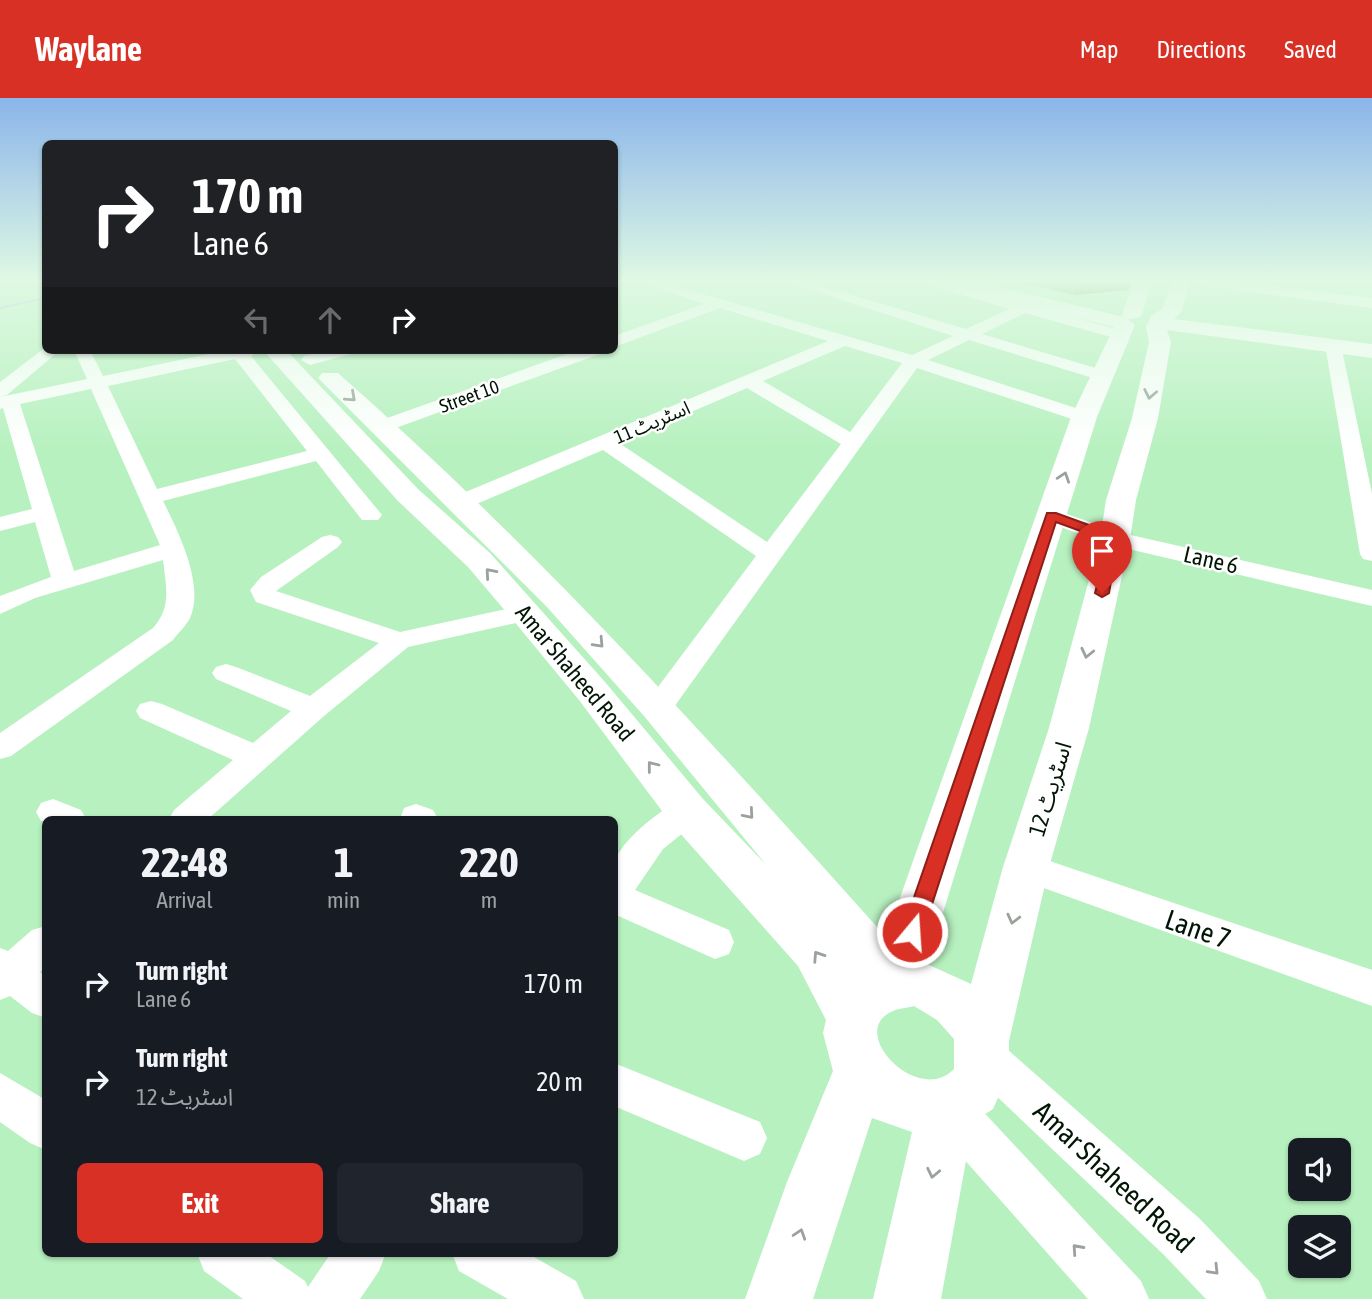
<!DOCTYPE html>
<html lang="en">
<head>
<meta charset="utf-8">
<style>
	:root { --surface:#171b24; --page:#20242c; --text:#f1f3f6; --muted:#9ea1a6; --accent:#d93025 }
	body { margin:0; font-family:"Asap Condensed","Noto Sans Arabic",sans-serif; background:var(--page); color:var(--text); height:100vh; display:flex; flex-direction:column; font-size:26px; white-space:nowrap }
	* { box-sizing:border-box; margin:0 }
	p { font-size:23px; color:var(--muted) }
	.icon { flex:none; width:38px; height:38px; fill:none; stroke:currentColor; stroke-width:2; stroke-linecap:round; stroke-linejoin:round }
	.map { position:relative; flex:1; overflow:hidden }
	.drawer { position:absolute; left:42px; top:718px; width:576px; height:441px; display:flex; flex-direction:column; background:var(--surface); border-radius:10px; box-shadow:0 2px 5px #0004 }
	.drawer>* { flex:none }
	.hud { position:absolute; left:42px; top:42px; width:576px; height:214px; border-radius:10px; box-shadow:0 2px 5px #0004; background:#202124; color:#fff; overflow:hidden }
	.controls { position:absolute; left:1288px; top:1040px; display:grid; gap:14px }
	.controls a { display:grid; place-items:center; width:63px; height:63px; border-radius:10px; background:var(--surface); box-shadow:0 2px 5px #0004; font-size:35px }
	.pin { position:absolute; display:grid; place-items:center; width:60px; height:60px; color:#fff; margin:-72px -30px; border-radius:50% 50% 50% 0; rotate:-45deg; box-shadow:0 0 7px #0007 }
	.pin .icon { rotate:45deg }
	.me { position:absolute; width:77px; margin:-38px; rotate:18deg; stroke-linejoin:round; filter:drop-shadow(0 0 5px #0008) }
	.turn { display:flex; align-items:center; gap:24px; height:147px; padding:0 35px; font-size:32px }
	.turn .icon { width:91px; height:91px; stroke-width:2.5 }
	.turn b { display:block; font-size:49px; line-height:60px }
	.lanes { display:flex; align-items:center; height:66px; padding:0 35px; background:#0003; justify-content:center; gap:35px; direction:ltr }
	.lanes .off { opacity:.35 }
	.eta { display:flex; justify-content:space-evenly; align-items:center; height:119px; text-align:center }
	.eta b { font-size:42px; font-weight:700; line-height:49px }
	.cta { display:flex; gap:14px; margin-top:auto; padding:14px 35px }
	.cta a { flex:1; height:80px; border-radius:10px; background:var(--accent); color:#fff; font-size:28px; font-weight:700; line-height:80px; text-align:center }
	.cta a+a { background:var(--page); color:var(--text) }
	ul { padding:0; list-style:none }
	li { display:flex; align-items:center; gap:21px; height:98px; padding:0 35px }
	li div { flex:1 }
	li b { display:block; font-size:26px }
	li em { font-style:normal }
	header { display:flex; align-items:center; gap:42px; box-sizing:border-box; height:98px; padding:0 35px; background:var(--accent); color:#fff }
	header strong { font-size:33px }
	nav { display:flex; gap:38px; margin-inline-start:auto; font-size:24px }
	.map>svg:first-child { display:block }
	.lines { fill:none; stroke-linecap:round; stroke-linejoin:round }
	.stream { fill:#a1b6ee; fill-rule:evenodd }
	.street { fill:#fff; fill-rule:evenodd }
	.secondary { fill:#fff; fill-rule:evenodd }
	.wall { fill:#809765 }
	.shaded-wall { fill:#687b52 }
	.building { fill:#95b075; stroke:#687b52; stroke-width:2 }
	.oneway { stroke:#9aa29b }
	.route { fill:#d93025; stroke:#8d1f18; stroke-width:2 }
	.labels { text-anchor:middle; stroke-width:5; stroke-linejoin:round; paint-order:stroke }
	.far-street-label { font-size:19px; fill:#021606; stroke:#fff }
	.street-label { font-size:23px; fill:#021606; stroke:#fff }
	.near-street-label { font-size:28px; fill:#021606; stroke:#fff }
</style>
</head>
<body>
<header>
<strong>Waylane</strong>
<nav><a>Map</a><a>Directions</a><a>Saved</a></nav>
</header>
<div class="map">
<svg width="1372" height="1201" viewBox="0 0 1372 1201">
	<rect width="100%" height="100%" fill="#b8f1c0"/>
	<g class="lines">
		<path class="stream" d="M 46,199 L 46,201 L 0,211 L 0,209 Z"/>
		<path class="street" d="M 638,183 L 659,183 L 912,257 L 953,238 L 784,183 L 805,183 L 966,231 L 1009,211 L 916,183 C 950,180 984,197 1017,204 C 1027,206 1033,197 1043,200 L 1046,203 L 1037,209 L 1128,234 L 1130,237 L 1122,242 L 1025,215 L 982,236 L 1109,274 L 1112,278 L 1109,282 L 1103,283 L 969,242 L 928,262 L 1091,315 L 1094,319 L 1091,323 L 1084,325 L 917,270 L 669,616 L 658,619 L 647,616 L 643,609 L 756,458 L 603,352 L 467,410 L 459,412 L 448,405 L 451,400 L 828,243 L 720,210 L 614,249 L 614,238 L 704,206 ZM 845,248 L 902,265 L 850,334 L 763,283 ZM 747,290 L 841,346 L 767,444 L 619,345 Z
			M 1192,183 L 1230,183 L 1372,200 L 1372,210 L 1199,187 Z
			M 1333,242 L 1341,247 L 1372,396 L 1372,463 L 1363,461 L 1360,456 L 1325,247 Z
			M 46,249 L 46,252 L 60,252 L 7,297 L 0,299 L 0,284 Z
			M 74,252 L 90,252 L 103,278 L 228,252 L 261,252 L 251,258 L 382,417 L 378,422 L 362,422 L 316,363 L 163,403 C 178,433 205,487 190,520 C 186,528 178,535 173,542 L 11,658 L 0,661 L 0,635 L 153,530 C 172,509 166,489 163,462 L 35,500 L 0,516 L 0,498 L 51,479 L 35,424 L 0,433 L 0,419 L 32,411 L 3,310 L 0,311 L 0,299 L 87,281 ZM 235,261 L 307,353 L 157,391 L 108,288 ZM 91,291 L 160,447 L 74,473 L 20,306 Z
			M 326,252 L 353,252 L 351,256 L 310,267 L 301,262 L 304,258 Z
			M 578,252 L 602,252 L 600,256 L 390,332 L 376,332 L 373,328 L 376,324 Z
			M 1052,411 L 1122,435 L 1372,492 L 1372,508 L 1107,446 L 1044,423 L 1040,418 L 1044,413 Z
			M 330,437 L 338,439 L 342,444 L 338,449 L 276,493 L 400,534 L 525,507 L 534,509 L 538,515 L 534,521 L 408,549 L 324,618 L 208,721 L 169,721 L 174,712 L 233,662 L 140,620 L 136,613 L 140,606 L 151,603 L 162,606 L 253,645 L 291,613 L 216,581 L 212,575 L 216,569 L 226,566 L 236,569 L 310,598 L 379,545 L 256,504 L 250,492 L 261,479 L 322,439 Z
			M 687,700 L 699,704 L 704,713 L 699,722 L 663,751 L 635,792 L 729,832 L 734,844 L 729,856 L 715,861 L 614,816 C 614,801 611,780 614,766 C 620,742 665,707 687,700 Z
			M 53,701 L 81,712 L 86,721 L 41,723 L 36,714 L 41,705 Z
			M 416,706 L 433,712 L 438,721 L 400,721 L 404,710 Z
			M 1026,755 L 1372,872 L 1372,908 L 1013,779 L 1008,769 L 1013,759 Z
			M 46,828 L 46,868 L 40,874 L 46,878 L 46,920 L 32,915 L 10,898 L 0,902 L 0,850 L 8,853 L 32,832 Z
			M 985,939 L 1000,945 L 1200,1121 L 1259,1183 L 1267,1201 L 1206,1201 L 1164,1157 L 970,973 L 964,959 L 970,945 Z
			M 614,965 L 760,1024 L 767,1040 L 760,1056 L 744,1063 L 614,1008 Z
			M 0,975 L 46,1002 L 46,1052 L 30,1045 L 0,1024 Z
			M 947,986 L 963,992 L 1141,1183 L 1149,1201 L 1088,1201 L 931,1024 L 925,1008 L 931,992 Z
			M 197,1155 L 265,1155 L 305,1183 L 308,1189 L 331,1155 L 386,1155 L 379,1173 L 360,1201 L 243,1201 L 204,1173 Z
			M 452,1155 L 527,1155 L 576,1183 L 584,1201 L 508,1201 L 459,1173 Z"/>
		<path class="secondary" d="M 945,183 L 975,183 L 1124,219 L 1122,216 L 1134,183 L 1152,183 L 1142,216 L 1139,220 L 1128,221 L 1135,227 L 1097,319 L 927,866 L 971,886 L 1003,769 L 1049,630 L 1100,441 L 1106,402 L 1132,320 L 1149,244 L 1146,229 L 1151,218 L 1162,211 L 1172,183 L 1190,183 L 1181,214 L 1174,221 L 1372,246 L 1372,260 L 1167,232 L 1171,244 L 1158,320 L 1136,402 L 1130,441 L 1089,630 L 1049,769 L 1009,943 L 1009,975 L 993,1011 L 973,1024 L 941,1201 L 873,1201 L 912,1034 L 872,1020 L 813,1201 L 745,1201 L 787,1084 L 833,973 L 823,935 L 826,922 L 798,868 L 671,725 L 579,602 L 513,522 L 468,469 L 398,403 L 263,252 L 286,252 L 418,391 L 490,455 L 605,584 L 703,701 L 767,768 L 644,618 L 547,509 L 318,280 L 322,275 L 338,275 C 535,449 711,643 886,839 L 1071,319 L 1114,229 L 947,187 ZM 914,908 L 937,922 L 954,941 L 954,971 C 918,1009 845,933 893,913 C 899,910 907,910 914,908 Z"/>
	</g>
	<path class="wall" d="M 1017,183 L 1131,183 L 1128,192 L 1074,197 L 1017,184 Z"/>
	<path class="shaded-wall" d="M 1105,183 L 1131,183 L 1128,192 L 1074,197 L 1077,185 Z"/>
	<path class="building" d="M 1065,183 L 1105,183 L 1077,185 Z"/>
	<defs><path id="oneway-chevron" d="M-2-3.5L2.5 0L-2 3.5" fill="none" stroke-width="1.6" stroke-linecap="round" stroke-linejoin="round" transform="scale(1.75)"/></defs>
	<g class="oneway">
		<use href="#oneway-chevron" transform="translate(1150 296) rotate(101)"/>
		<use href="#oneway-chevron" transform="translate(351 299) rotate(42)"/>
		<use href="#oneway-chevron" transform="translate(1064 379) rotate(-71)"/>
		<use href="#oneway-chevron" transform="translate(490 475) rotate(-131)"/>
		<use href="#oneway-chevron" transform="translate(599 545) rotate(47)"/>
		<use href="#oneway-chevron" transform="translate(1087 555) rotate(103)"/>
		<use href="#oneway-chevron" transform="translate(652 668) rotate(-128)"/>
		<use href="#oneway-chevron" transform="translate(749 716) rotate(49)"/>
		<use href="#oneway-chevron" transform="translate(1013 821) rotate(104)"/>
		<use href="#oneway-chevron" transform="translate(818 858) rotate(-123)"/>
		<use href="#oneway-chevron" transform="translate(933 1075) rotate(102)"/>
		<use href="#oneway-chevron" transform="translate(800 1136) rotate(-72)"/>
		<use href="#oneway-chevron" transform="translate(1077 1151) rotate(-132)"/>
		<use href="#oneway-chevron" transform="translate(1214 1172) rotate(46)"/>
	</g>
	<linearGradient id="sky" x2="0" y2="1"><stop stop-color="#8bb5ea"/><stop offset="0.52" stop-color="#dff9e3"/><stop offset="1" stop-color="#dff9e3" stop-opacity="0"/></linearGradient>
	<rect width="1372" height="351" fill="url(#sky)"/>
	<path class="route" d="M 1047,415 L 1056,415 L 1119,438 L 1109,495 L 1102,499 L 1095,495 L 1108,443 L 1056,424 L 923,834 L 920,840 L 912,842 L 905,840 L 902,834 Z"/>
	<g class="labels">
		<g class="far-street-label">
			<text transform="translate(469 298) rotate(-20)" y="7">Street 10</text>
			<text transform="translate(652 324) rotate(-23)" y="7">اسٹریٹ 11</text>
		</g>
		<g class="street-label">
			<text transform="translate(1211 462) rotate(13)" y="8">Lane 6</text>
			<text transform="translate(575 575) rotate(50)" y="8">Amar Shaheed Road</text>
			<text transform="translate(1050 691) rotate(-73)" y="8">اسٹریٹ 12</text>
		</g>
		<g class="near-street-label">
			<text transform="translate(1198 831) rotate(19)" y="10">Lane 7</text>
			<text transform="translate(1114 1079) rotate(43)" y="10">Amar Shaheed Road</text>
		</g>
	</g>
</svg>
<div class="controls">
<a><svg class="icon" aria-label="sound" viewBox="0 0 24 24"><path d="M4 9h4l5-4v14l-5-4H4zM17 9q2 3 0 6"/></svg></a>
<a><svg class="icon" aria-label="layers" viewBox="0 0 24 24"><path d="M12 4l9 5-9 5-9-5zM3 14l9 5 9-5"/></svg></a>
</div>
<div class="pin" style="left:1102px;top:495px;background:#d93025"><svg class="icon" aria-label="arrive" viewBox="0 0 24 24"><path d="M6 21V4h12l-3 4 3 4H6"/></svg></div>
<svg class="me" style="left:912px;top:834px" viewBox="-20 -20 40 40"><circle r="17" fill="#d93025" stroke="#fff" stroke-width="3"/><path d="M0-11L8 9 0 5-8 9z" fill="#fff"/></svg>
<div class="hud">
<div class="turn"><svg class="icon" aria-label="right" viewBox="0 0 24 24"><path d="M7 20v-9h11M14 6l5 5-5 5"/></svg><div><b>170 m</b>Lane 6</div></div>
<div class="lanes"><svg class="icon off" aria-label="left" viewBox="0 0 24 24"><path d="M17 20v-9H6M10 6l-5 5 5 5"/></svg><svg class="icon off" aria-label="ahead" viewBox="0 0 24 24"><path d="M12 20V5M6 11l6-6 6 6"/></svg><svg class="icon" aria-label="right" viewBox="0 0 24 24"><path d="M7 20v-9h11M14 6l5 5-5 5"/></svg></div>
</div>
<section class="drawer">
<div class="eta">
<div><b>22:48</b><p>Arrival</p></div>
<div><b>1</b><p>min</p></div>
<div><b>220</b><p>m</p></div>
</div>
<ul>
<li><svg class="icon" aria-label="right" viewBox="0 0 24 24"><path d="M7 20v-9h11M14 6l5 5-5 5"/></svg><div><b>Turn right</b><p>Lane 6</p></div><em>170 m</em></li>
<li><svg class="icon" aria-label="right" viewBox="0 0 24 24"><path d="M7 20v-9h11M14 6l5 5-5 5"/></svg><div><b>Turn right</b><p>اسٹریٹ 12</p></div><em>20 m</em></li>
</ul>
<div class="cta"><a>Exit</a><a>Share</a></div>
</section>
</div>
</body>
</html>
